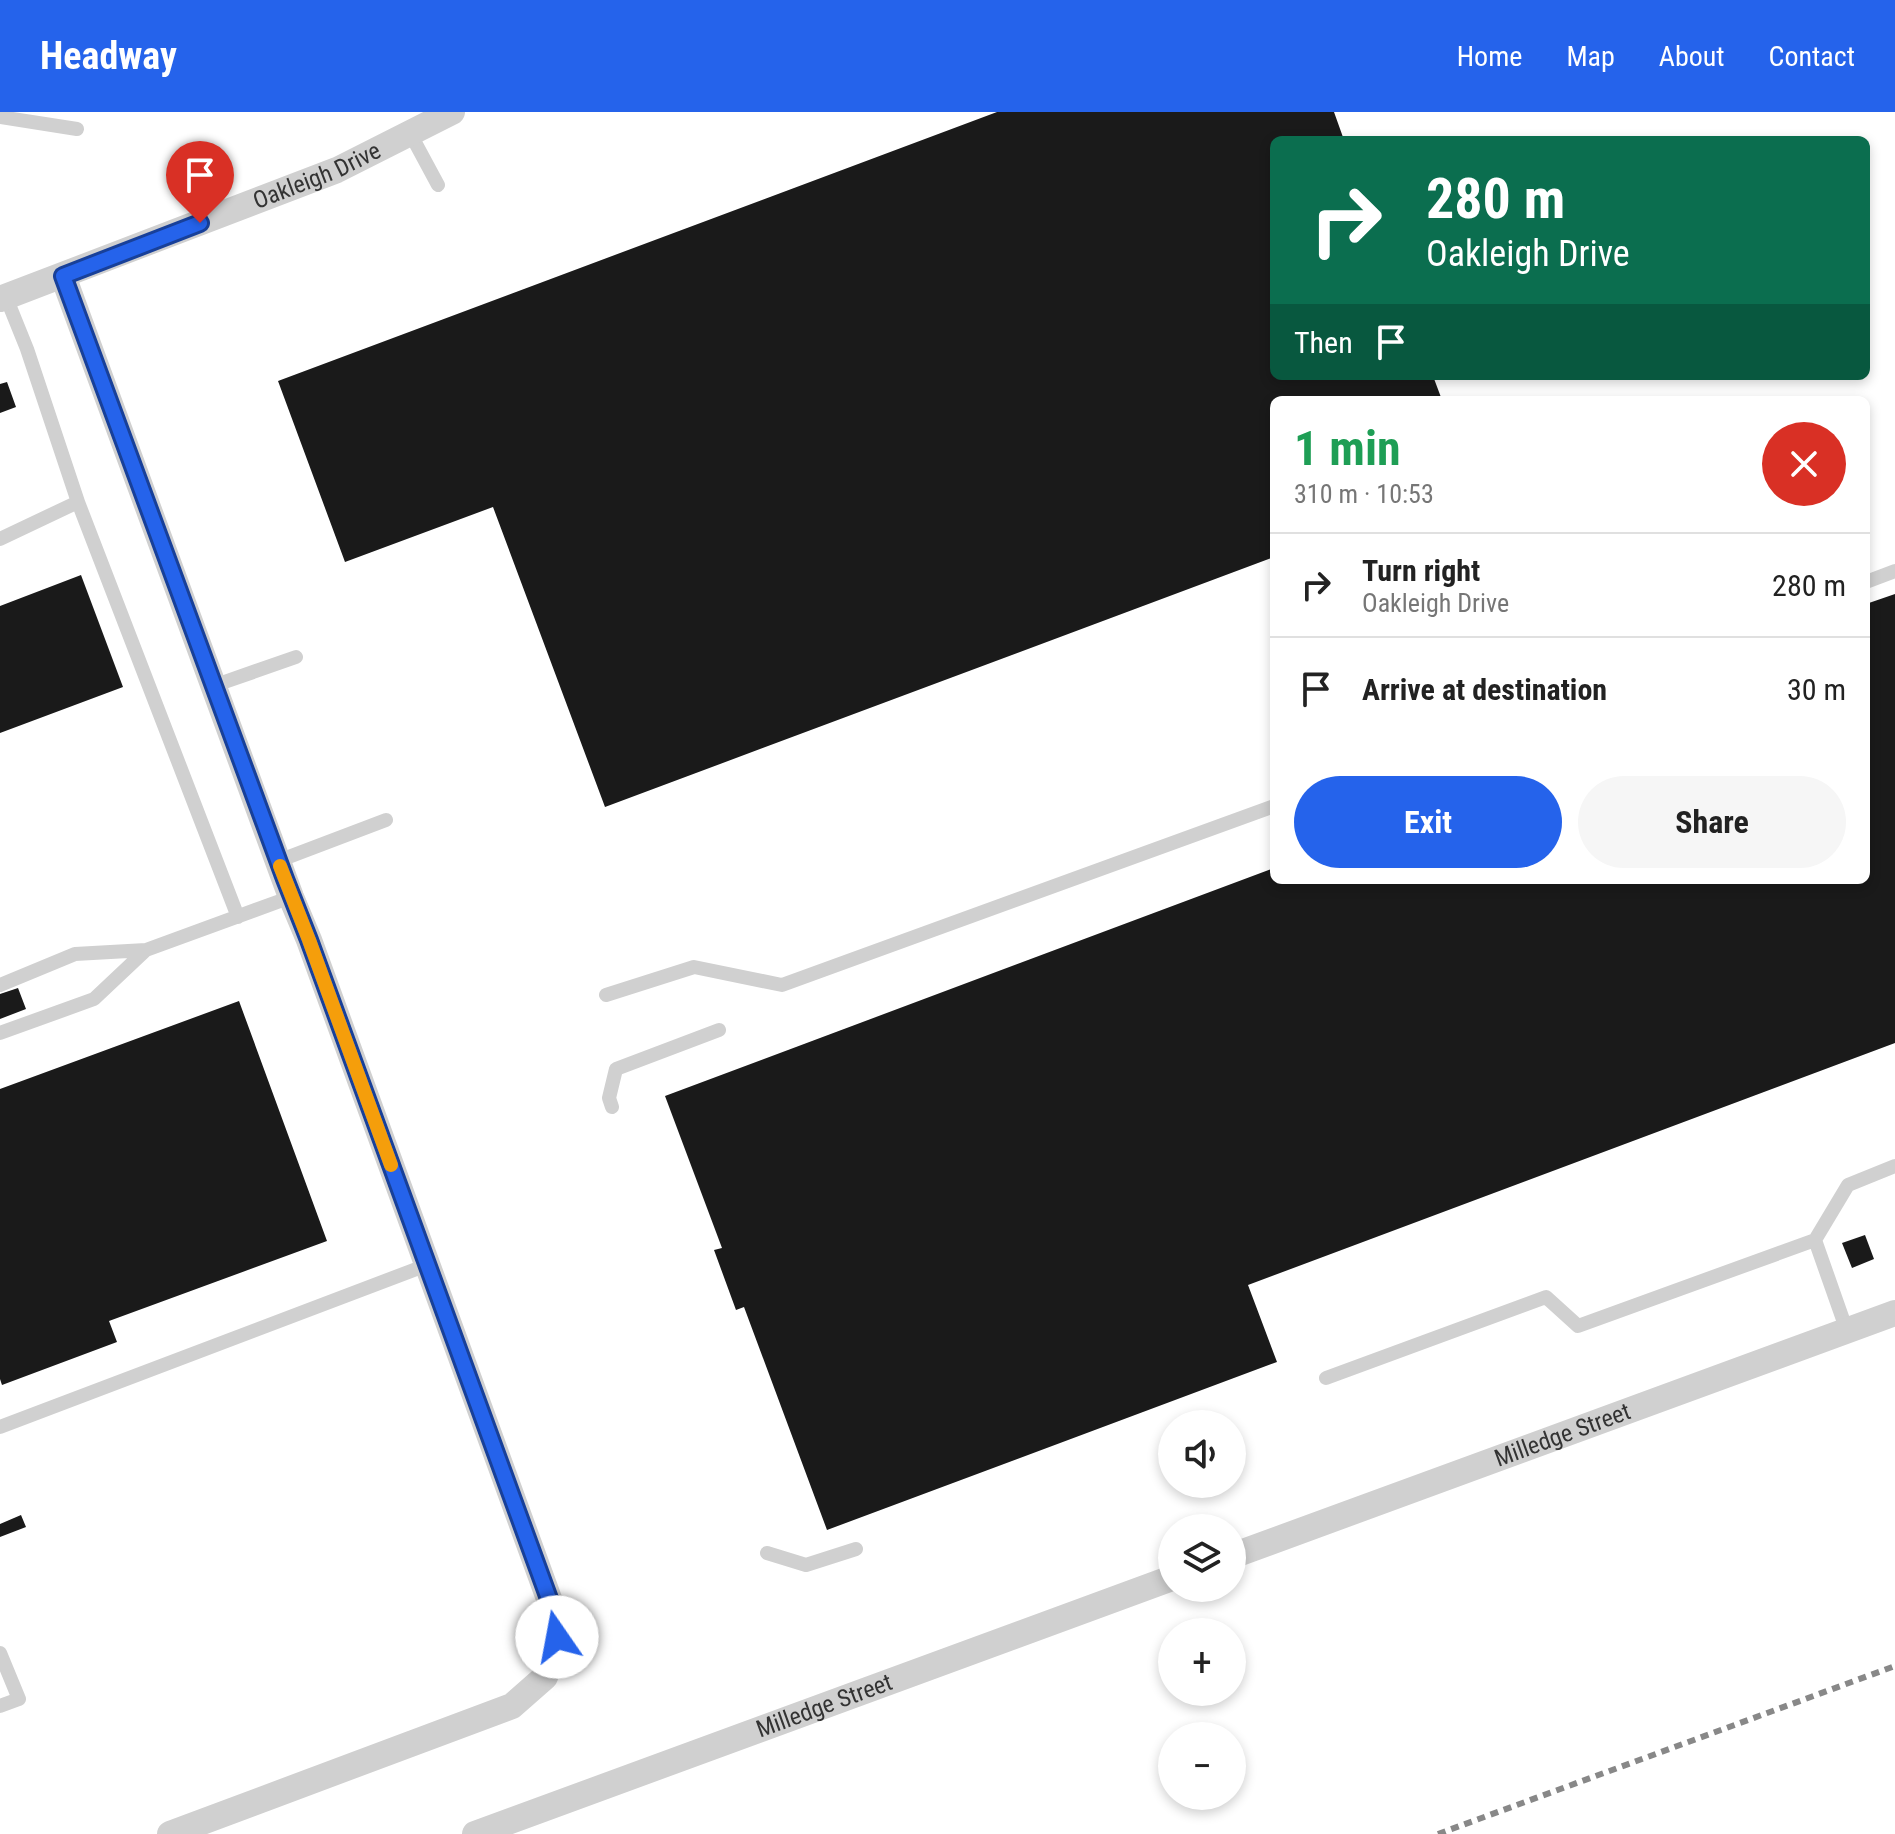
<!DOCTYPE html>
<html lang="en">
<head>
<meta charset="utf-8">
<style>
	:root { --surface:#fff; --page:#f6f6f6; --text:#222; --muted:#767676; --line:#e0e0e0; --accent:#2563eb }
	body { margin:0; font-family:"Roboto Condensed",sans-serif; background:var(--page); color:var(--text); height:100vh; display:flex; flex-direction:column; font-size:30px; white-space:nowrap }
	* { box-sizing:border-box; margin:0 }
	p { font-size:26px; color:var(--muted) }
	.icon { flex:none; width:44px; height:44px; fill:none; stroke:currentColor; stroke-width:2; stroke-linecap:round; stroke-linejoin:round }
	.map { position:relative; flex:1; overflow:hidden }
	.side { position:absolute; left:1270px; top:284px; width:600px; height:488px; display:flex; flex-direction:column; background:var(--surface); border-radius:12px; box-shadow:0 4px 12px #0003 }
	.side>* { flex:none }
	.hud { position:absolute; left:1270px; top:24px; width:600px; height:244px; border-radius:12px; box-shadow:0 4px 12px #0003; background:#0b6e4f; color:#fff; overflow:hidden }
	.buttons { position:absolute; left:1158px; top:1298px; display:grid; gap:16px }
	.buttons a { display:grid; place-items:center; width:88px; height:88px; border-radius:50%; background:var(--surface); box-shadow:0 4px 12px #0003; font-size:40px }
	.pin { position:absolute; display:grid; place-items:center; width:68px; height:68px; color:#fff; margin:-82px -34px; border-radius:50% 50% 50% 0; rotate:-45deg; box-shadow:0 0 8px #0007 }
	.pin .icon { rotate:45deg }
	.me { position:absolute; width:88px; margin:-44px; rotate:348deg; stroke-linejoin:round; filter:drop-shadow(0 0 6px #0008) }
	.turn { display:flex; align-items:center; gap:28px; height:168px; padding:0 24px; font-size:36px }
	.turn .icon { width:104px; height:104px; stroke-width:2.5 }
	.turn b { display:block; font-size:56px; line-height:68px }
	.then { display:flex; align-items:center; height:76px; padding:0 24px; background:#0003; gap:16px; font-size:30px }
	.round { display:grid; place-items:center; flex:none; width:84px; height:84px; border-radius:42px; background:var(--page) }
	.head { display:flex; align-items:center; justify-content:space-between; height:136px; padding:0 24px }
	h1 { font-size:48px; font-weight:700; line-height:60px; color:#1e9e55 }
	.button { display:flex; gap:16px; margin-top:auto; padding:16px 24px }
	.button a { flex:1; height:92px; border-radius:48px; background:var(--accent); color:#fff; font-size:32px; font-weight:700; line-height:92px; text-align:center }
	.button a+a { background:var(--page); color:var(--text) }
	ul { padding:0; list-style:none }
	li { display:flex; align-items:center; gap:24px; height:104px; padding:0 24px; border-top:2px solid var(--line) }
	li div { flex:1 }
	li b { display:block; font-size:30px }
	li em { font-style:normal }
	header { display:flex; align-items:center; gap:48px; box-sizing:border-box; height:112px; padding:0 40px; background:var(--accent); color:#fff }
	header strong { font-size:38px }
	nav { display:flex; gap:44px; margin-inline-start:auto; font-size:28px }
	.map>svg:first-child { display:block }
	.building { fill:#1a1a1a }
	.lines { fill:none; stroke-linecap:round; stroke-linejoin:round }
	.service { stroke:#d0d0d0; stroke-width:14 }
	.minor { stroke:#d0d0d0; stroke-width:26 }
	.rail { stroke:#888; stroke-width:6; stroke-dasharray:8 6; stroke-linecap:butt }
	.route-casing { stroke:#184099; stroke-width:20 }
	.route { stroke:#2563eb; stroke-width:14 }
	.slow { stroke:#f59e0b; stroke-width:14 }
	.labels { text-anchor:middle; stroke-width:8; stroke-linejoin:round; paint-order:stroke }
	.street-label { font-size:24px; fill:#333; stroke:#fff }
</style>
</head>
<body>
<header>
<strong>Headway</strong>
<nav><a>Home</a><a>Map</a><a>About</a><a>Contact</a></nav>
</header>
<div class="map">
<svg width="1895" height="1722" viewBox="0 0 1895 1722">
	<rect width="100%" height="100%" fill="#fff"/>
	<path class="building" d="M 997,0 L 1334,0 L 1344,28 L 1274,28 L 1274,264 L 1433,264 L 1442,288 L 1274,288 L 1274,445 L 605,695 L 493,395 L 345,450 L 278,269 Z
		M 7,270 L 16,295 L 0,301 L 0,272 Z
		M 81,463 L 123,575 L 0,621 L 0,494 Z
		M 1895,482 L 1895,931 L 1248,1173 L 1277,1250 L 827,1418 L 744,1195 L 736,1198 L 714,1138 L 722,1136 L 665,984 L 1274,756 L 1274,768 L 1866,768 L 1866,492 Z
		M 18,876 L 26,897 L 0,907 L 0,882 Z
		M 239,889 L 327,1129 L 109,1209 L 117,1230 L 2,1273 L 0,1267 L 0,977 Z
		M 1865,1123 L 1874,1147 L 1852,1156 L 1842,1131 Z
		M 21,1403 L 26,1415 L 0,1425 L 0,1412 Z"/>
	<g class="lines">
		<path class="service" d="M 0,5 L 77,17
			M 410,21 L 438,73
			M 78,390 L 238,805
			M 0,427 L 78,390 L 27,237 L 6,185
			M 1866,470 L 1895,459
			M 213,574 L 296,545
			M 278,749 L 386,708
			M 0,873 L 75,842 L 146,838 L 291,785
			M 606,883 L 694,855 L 782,873 L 1274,694
			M 0,921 L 94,887 L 146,838
			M 612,995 L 609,986 L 616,957 L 719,918
			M 1815,1128 L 1848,1073 L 1895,1054
			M 1326,1266 L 1546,1185 L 1578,1214 L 1815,1128 L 1847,1219
			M 0,1315 L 427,1153
			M 767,1441 L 806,1453 L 856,1437
			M 0,1541 L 19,1587 L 0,1594"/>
		<g class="minor">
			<path d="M 63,164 L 291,785 L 309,828 L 552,1495 L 557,1525 L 545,1565 L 512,1594 L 170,1722"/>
			<path id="s1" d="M 0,187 L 337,58 L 452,0"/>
			<path id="s2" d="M 1232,1444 L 1895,1201"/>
			<path id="s3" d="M 475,1722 L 1172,1466"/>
		</g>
		<path class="rail" d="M 1438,1722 L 1895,1554"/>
	</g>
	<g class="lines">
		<g class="route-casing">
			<path id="route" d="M 200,111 L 63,164 L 285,767 L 309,828 L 552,1495 L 557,1525"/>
		</g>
		<use href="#route" class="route"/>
		<path class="slow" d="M 280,754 L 309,828 L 391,1053"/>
	</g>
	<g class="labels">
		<g class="street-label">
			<text dy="8" stroke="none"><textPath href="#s1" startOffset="340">Oakleigh Drive</textPath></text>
			<text dy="8" stroke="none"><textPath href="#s2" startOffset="352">Milledge Street</textPath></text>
			<text dy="8" stroke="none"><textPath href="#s3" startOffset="372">Milledge Street</textPath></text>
		</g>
	</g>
</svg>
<div class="buttons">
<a><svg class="icon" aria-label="sound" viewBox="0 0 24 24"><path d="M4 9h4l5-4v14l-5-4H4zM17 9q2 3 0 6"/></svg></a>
<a><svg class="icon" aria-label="layers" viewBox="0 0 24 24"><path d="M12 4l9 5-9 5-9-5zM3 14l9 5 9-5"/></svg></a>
<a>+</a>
<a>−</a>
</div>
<div class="pin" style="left:200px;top:111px;background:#d93025"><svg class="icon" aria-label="arrive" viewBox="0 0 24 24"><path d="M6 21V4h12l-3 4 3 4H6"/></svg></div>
<svg class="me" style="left:557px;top:1525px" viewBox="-20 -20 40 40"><circle r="19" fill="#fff"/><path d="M0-13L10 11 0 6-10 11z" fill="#2563eb"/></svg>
<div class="hud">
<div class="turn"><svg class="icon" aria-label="right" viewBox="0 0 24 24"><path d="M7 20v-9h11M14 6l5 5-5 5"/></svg><div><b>280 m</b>Oakleigh Drive</div></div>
<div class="then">Then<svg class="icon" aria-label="arrive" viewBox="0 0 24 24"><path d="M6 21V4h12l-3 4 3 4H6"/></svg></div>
</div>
<section class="side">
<div class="head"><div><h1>1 min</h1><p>310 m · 10:53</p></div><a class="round" style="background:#d93025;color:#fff"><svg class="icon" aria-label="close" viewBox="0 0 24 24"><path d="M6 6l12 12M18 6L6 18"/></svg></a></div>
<ul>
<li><svg class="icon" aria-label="right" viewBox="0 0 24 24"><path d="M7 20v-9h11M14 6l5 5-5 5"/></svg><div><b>Turn right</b><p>Oakleigh Drive</p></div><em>280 m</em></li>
<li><svg class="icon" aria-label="arrive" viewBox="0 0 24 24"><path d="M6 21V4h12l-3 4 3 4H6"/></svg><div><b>Arrive at destination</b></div><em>30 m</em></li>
</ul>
<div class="button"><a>Exit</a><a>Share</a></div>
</section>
</div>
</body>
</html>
